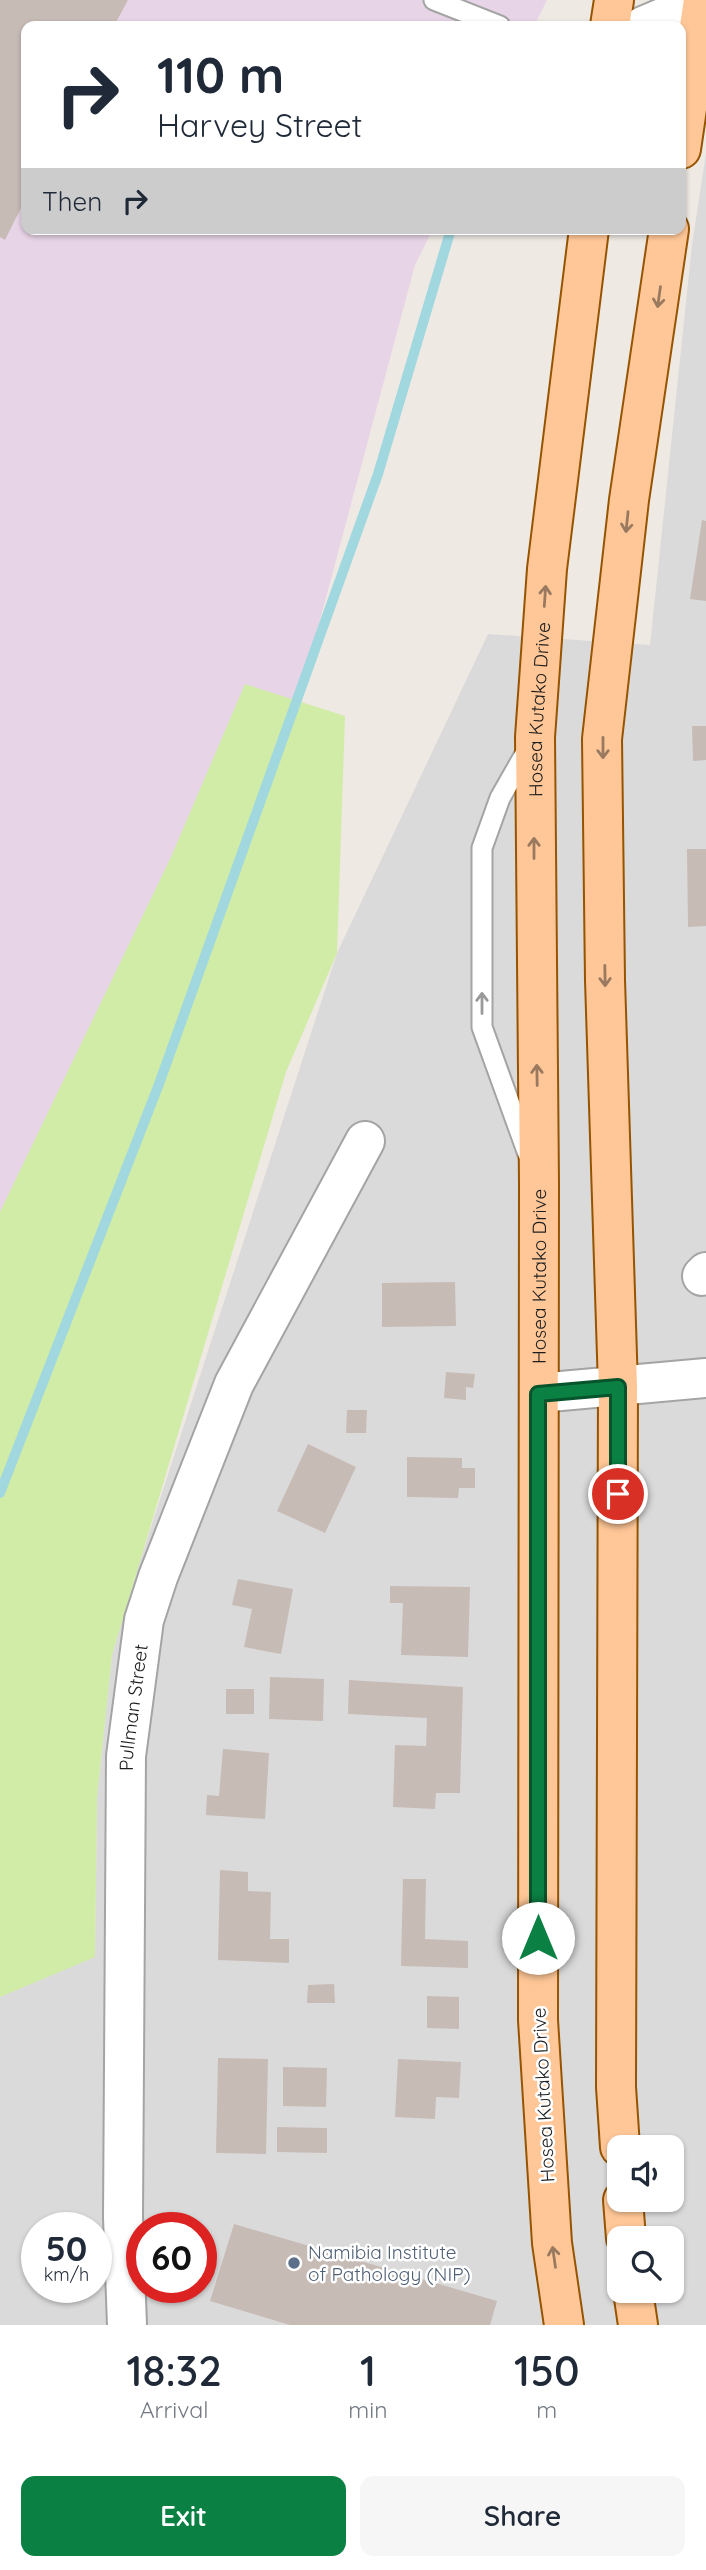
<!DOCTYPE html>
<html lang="en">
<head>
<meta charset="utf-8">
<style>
	:root { --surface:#fff; --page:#f6f6f7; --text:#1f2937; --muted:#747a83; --accent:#0b8043 }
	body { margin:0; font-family:Quicksand,sans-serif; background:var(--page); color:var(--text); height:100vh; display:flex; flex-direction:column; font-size:26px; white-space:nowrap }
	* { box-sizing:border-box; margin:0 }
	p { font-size:23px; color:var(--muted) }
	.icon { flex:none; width:38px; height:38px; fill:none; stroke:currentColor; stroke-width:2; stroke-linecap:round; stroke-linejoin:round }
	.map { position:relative; height:2325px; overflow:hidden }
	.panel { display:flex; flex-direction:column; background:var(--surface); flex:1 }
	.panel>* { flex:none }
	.banner { position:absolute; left:21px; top:21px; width:665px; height:214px; border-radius:14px; box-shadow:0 2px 5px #0004; background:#fff; color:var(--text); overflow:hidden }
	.controls { position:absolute; left:607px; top:2135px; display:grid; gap:14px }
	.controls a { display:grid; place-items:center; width:77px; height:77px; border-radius:14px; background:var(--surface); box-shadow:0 2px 5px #0004; font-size:35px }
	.speed { position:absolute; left:21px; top:2212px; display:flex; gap:14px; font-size:35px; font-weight:700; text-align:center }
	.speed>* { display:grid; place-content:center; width:91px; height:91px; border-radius:50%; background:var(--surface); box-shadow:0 2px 5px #0004; line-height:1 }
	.speed small { font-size:18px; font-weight:400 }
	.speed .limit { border:10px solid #d22; background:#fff; color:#111 }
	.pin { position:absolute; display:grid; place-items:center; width:60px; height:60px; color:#fff; margin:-30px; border:4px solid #fff; border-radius:50%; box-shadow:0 2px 7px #0007 }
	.me { position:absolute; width:77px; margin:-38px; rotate:0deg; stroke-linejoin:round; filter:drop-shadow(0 0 5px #0008) }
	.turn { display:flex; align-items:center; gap:24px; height:147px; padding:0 21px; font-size:32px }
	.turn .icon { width:91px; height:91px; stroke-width:2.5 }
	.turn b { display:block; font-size:49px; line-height:60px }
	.then { display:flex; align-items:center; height:66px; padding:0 21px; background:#0003; gap:14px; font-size:26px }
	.eta { display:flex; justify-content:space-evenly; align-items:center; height:119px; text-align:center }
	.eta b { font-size:42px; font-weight:600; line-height:49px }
	.cta { display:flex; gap:14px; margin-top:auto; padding:14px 21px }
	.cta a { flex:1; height:80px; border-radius:14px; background:var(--accent); color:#fff; font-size:28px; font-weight:600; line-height:80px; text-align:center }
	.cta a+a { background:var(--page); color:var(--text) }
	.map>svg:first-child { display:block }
	.residential { fill:#dbdada; fill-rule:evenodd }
	.industrial { fill:#e8d4e7 }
	.grass { fill:#d0eca6 }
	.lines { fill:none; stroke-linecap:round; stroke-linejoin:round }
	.stream { stroke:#a1d8df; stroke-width:10 }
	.building { fill:#c7bbb6 }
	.service-casing { stroke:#a4a4a4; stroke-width:23 }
	.minor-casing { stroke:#a4a4a4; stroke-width:42 }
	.primary-casing { stroke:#965400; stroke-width:42 }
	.service { stroke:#fff; stroke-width:19 }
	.minor { stroke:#fff; stroke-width:38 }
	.primary { stroke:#ffc797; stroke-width:38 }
	.oneway { stroke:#997a60 }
	.oneway2 { stroke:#999 }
	.route-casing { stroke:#07532c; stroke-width:18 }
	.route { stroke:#0b8043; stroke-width:12 }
	.service-dot { fill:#5c6f8a; stroke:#fff; stroke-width:2.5 }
	.labels { text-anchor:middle; stroke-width:5; stroke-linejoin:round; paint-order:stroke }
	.street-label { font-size:19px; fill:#1d1d1d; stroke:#fff }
	.service-label { font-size:19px; fill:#4e5e75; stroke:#fff; text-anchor:start }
</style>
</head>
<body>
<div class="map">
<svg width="706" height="2325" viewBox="0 0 706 2325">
	<rect width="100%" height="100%" fill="#efe9e3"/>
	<path class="residential" d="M 706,153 L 706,2325 L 0,2325 L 0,1997 L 95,1956 L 97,1797 L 112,1655 L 138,1567 L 337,953 L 488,634 L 650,645 L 692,245 ZM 620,2147 L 672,2147 L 672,2200 L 620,2200 ZM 37,2228 L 96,2228 L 96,2287 L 37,2287 ZM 142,2228 L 201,2228 L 201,2287 L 142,2287 ZM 620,2238 L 672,2238 L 672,2291 L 620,2291 Z"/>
	<path class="industrial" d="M 0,0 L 547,0 L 534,26 L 26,26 L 26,229 L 433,229 L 415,265 L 205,1050 L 0,1505 Z"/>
	<path class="grass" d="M 245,684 L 345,716 L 337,953 L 286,1072 L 112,1655 L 97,1797 L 95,1957 L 0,1997 L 0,1212 L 171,857 Z"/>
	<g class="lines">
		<path class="stream" d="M 0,1493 L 159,1084 L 378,474 L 451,229"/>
	</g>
	<path class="building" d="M 0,0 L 128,0 L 114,26 L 26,26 L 26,198 L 5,240 L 0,237 Z
		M 702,520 L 706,521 L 706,601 L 690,599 Z
		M 692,726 L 706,726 L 706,760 L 693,761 Z
		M 687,849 L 706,849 L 706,926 L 688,927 Z
		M 455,1282 L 456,1326 L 382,1327 L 382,1283 Z
		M 446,1372 L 475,1374 L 473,1388 L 466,1387 L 466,1400 L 444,1398 Z
		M 347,1410 L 367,1410 L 366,1433 L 346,1433 Z
		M 308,1444 L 356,1467 L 325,1533 L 277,1511 Z
		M 407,1457 L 462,1458 L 462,1468 L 475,1468 L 475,1488 L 459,1488 L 458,1498 L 407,1497 Z
		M 238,1579 L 293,1589 L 281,1654 L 244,1647 L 252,1609 L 232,1605 Z
		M 390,1586 L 470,1587 L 468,1657 L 401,1655 L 403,1603 L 390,1603 Z
		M 270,1677 L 324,1679 L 323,1721 L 269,1719 Z
		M 349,1680 L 463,1687 L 460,1793 L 436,1793 L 435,1809 L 393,1807 L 395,1745 L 426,1746 L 427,1718 L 348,1714 Z
		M 226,1689 L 254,1689 L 254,1714 L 226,1714 Z
		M 223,1749 L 269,1753 L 265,1819 L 206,1815 L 207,1795 L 219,1796 Z
		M 220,1870 L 248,1872 L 248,1891 L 271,1892 L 270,1939 L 289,1939 L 289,1963 L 218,1960 Z
		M 403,1879 L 426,1879 L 425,1939 L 468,1941 L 468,1968 L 401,1966 Z
		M 334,1984 L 335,2003 L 307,2003 L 308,1985 Z
		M 427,1996 L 459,1997 L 459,2029 L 427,2028 Z
		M 218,2058 L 268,2059 L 266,2154 L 216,2153 Z
		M 398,2059 L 461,2062 L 459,2098 L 436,2097 L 435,2119 L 395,2117 Z
		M 283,2067 L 327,2068 L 326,2107 L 283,2106 Z
		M 277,2127 L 327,2128 L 327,2153 L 277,2152 Z
		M 234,2224 L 497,2301 L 490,2325 L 290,2325 L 210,2301 Z"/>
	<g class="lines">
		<g class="service-casing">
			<path id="service" d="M 434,0 L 500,26
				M 528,1154 L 482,1027 L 482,848 L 500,798 L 529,747"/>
		</g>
		<g class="minor-casing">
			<g id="minor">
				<path d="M 643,26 L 681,10 L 706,6"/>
				<path d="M 702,1276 L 706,1272"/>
				<path d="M 539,1393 L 706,1378"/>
				<path id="s1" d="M 127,2325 L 123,2217 L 126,1756 L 144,1620 L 158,1577 L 234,1384 L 365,1141"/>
			</g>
		</g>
		<g class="primary-casing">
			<g id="primary">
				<path d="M 610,26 L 614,0"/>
				<path d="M 681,149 L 703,0"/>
				<path d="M 620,2147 L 616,2087 L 618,1387 L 605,980 L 602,739 L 629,500 L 669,229"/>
				<path d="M 623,2200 L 626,2238"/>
				<path d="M 633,2291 L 638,2325"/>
				<path id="s2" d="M 564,2325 L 552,2243 L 538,2020 L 539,1184 L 535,737 L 547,569 L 589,229"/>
			</g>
		</g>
		<use href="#service" class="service"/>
		<use href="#minor" class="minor"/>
		<use href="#primary" class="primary"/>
	</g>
	<defs><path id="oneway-shaft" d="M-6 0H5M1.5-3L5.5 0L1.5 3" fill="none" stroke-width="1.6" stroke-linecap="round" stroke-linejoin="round" transform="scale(1.75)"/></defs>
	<g class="oneway">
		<use href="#oneway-shaft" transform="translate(659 297) rotate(98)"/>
		<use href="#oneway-shaft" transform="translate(627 522) rotate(96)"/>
		<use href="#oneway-shaft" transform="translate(545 596) rotate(-86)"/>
		<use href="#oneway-shaft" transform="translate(603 748) rotate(90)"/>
		<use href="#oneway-shaft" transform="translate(534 848) rotate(-90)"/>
		<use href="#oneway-shaft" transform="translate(605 976) rotate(89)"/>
		<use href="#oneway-shaft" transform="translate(537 1075) rotate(-91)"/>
		<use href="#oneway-shaft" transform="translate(554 2257) rotate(-98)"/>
	</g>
	<use class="oneway2" href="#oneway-shaft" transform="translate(482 1003) rotate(-90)"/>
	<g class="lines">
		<g class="route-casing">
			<path id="route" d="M 538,1938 L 538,1394 L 618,1387 L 618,1494"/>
		</g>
		<use href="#route" class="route"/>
	</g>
	<circle class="service-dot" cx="294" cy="2263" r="7"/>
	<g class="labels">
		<g class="street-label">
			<text dy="7" stroke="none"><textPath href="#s2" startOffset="1617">Hosea Kutako Drive</textPath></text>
			<text dy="7" stroke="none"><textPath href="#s2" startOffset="1050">Hosea Kutako Drive</textPath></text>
			<text dy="7" stroke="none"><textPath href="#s1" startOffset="618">Pullman Street</textPath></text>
			<text transform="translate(543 2095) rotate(-93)" y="7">Hosea Kutako Drive</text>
		</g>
		<g class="service-label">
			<text x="308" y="2259">Namibia Institute<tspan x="308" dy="22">of Pathology (NIP)</tspan></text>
		</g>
	</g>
</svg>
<div class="controls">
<a><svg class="icon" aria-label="sound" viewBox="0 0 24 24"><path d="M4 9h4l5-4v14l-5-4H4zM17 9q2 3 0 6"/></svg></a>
<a><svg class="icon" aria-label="search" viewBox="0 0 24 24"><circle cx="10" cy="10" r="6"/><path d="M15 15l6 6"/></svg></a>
</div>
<div class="speed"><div>50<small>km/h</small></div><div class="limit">60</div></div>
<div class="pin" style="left:618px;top:1494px;background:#d93025"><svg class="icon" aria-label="arrive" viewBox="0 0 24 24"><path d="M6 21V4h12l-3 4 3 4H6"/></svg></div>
<svg class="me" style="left:538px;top:1938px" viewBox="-20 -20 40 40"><circle r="19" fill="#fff"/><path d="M0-13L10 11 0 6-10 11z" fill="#0b8043"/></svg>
<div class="banner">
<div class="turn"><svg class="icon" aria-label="right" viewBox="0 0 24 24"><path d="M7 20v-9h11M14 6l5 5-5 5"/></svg><div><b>110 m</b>Harvey Street</div></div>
<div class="then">Then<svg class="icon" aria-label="right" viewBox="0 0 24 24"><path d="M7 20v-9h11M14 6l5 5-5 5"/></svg></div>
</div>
</div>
<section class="panel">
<div class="eta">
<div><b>18:32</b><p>Arrival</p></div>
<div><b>1</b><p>min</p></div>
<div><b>150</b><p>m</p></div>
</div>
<div class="cta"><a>Exit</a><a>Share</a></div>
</section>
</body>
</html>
